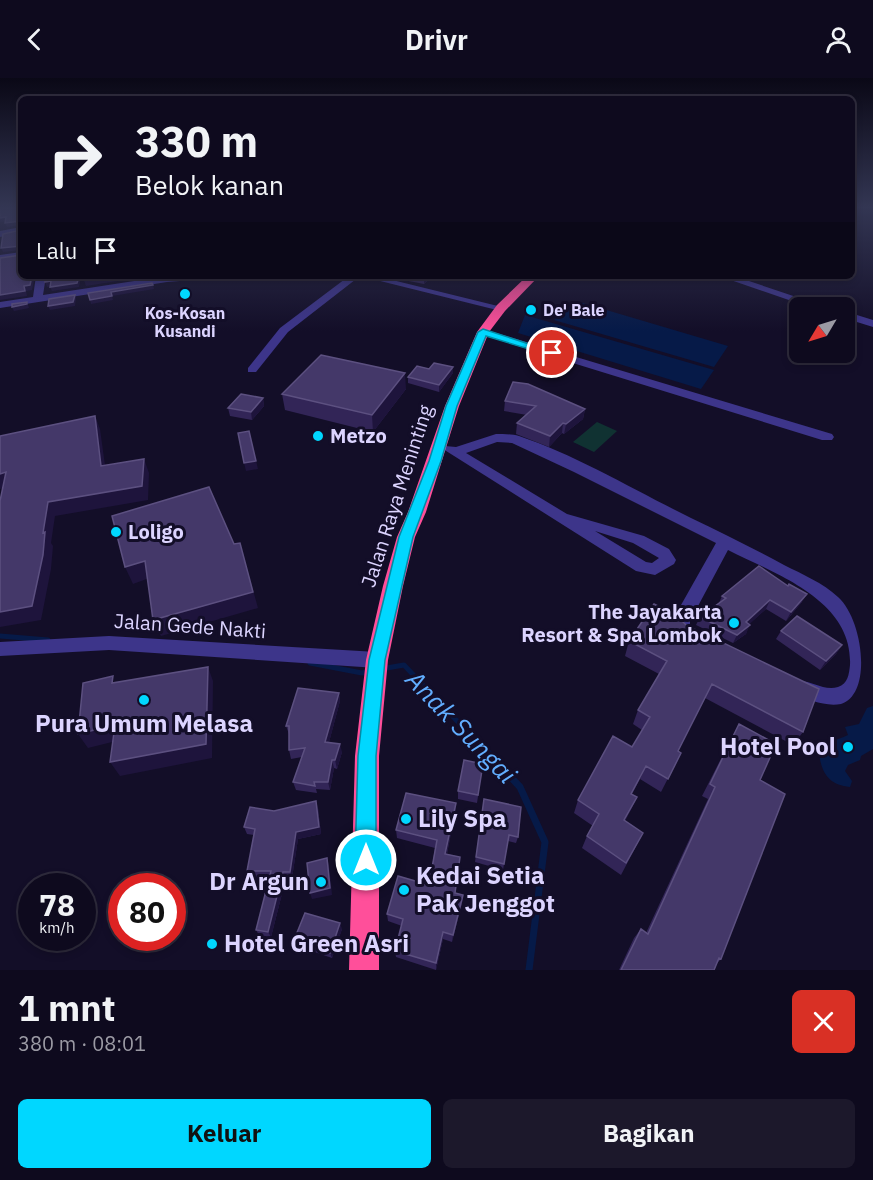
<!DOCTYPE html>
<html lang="id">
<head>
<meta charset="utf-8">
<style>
	:root { --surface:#0e0a1e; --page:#1c182b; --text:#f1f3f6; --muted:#9b9aa4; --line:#2e2b3c; --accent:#00d7ff }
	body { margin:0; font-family:"IBM Plex Sans",sans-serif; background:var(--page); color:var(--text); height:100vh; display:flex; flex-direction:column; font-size:22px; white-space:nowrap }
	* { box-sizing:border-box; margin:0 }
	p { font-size:20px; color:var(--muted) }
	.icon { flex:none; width:33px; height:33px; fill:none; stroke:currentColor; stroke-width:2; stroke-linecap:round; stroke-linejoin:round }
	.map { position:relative; height:892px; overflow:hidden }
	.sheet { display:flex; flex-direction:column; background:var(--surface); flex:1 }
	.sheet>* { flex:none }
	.top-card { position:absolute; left:18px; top:18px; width:837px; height:183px; border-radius:9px; box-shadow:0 3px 9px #0003,0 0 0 2px var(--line); background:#0e0a1e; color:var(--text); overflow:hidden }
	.needle { width:39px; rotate:232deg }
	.buttons { position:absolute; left:789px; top:219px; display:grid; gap:12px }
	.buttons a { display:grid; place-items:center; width:66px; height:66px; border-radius:9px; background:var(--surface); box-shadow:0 3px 9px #0003,0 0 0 2px var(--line); font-size:30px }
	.speed { position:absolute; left:18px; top:795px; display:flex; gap:12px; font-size:30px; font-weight:700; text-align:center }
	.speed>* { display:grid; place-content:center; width:78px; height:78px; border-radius:50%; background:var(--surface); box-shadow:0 3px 9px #0003,0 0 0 2px var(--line); line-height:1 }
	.speed small { font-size:15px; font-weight:400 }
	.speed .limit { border:9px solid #d22; background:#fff; color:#111 }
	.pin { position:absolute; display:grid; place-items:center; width:51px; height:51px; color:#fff; margin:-26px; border:3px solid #fff; border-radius:50%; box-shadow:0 2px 6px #0007 }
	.me { position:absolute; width:66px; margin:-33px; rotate:0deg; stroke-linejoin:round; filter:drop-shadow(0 0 4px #0008) }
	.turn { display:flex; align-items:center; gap:21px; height:126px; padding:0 18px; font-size:27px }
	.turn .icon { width:78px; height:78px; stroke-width:2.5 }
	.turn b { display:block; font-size:42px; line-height:51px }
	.then { display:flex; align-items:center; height:57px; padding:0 18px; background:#0003; gap:12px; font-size:22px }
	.round { display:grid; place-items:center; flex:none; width:63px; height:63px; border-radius:9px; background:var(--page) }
	.summary { display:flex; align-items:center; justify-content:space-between; height:102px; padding:0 18px }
	h1 { font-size:36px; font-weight:800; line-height:45px }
	.primary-button { display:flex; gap:12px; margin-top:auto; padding:12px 18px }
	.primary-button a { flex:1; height:69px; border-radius:9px; background:var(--accent); color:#111; font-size:24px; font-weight:800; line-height:69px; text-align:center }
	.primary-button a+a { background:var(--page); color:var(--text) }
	header { display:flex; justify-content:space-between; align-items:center; height:78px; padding:0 18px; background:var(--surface); font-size:27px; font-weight:800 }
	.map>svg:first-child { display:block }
	.green { fill:#103232 }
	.water { fill:#061a48 }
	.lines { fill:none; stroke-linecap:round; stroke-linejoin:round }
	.stream-far1 { stroke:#061a48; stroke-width:5 }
	.stream { stroke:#061a48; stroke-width:7 }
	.street { fill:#3d358a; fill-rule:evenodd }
	.highway { fill:#ff4f9a; fill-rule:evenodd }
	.wall { fill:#322557 }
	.shaded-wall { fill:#1e143c }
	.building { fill:#443869; stroke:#5c5080; stroke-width:1.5 }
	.route { fill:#00d7ff; stroke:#008ca6; stroke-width:1.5 }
	.poi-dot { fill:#00d7ff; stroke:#130e28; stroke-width:2 }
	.labels { text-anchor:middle; stroke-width:6; stroke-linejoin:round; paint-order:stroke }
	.far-poi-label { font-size:16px; font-weight:bold; fill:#dcd4ff; stroke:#130e28; text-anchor:start }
	.poi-label { font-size:20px; font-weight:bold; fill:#dcd4ff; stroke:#130e28; text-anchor:start }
	.street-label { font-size:20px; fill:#dcd4ff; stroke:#130e28 }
	.near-poi-label { font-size:24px; font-weight:bold; fill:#dcd4ff; stroke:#130e28; text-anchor:start }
	.near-water-label { font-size:26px; font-style:italic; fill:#62aeff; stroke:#130e28 }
</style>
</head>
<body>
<header><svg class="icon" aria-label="back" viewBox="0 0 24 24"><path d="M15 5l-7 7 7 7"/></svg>Drivr<svg class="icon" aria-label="person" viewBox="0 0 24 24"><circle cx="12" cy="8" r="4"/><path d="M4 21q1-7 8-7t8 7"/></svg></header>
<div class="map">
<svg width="873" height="892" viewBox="0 0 873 892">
	<rect width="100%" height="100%" fill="#130e28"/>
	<path class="green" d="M 597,344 L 617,353 L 594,374 L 573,364 Z"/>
	<path class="water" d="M 576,223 L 728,268 L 714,289 L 554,242 Z
		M 525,237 L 714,292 L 701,311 L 518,255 Z
		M 873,628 L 873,671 L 861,678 L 860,682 L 848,687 L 845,693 L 852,703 L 850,709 C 829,707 821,695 819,674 C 827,662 836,663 848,657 L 845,649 L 859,646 L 867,630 Z"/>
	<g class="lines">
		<path class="stream-far1" d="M 0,558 L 48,562
			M 310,585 L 362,595 L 370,593
			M 381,591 L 404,587 L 476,663"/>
		<path class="stream" d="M 475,661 L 520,709 L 545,764 L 529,892"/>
		<path class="street" d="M 21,149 L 21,155 L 0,159 L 0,153 Z
			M 21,174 L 21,180 L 0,183 L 0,177 Z
			M 36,198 L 46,198 L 43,217 L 167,198 L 210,198 L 205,201 L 167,204 L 0,230 L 0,224 L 33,219 Z
			M 349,198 L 376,198 L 506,230 L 501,233 L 360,198 L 288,254 L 256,294 L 248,294 L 248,290 L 280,250 Z
			M 719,198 L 734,198 L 829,230 L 812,230 Z
			M 844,233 L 873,242 L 873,249 L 844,240 Z
			M 483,251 L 832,356 L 834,359 L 832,362 L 822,362 L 479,256 L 478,254 Z
			M 496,356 C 503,356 512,356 519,358 C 576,377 636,413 691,440 C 722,455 753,470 784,487 C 802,496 823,505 838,519 C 863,541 873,616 841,626 C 824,629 809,621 793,616 L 791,610 L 793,604 C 808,599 822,614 838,609 C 848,606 849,596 850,587 C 853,522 775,496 728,472 L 690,543 L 690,547 L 699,556 L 696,561 L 690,563 L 675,555 L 672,543 L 716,465 L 574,394 L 512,365 L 497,364 L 466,375 L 567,436 L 644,458 L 669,471 L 676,482 L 674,486 L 655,497 L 636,493 L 443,371 L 445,368 L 456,369 ZM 595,453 L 633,465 L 659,480 L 652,485 L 646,484 Z
			M 109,558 L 377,574 L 383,577 L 386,582 L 383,587 L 377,590 L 109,572 L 0,578 L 0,564 Z"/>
		<path class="highway" d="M 527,198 L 539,198 L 505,233 L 489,254 L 459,328 L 426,434 L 415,459 L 403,508 L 388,582 L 379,678 L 379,892 L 349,892 L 355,678 L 366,582 L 383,508 L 397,459 L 408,434 L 445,328 L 477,254 L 497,227 Z"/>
	</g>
	<path class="wall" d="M 383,198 L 433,198 L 424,206 Z
		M 453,295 L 439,314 L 408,305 L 408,299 Z
		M 406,311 L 373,354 L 285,332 L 282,316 Z
		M 263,320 L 264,328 L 252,342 L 230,338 L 228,330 Z
		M 505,323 L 585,331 L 583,341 L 564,356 L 562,355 L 549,369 L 516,356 L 517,345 L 527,337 L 504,333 Z
		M 722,518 L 802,524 L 786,543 L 766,531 L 749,546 L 746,556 L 733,565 L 696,547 L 700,539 L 719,525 Z
		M 686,547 L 803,654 L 793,667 L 705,620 L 678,673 L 681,675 L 661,714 L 640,701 L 632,716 L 637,719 L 625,743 L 643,755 L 621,797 L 582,770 L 587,758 L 593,748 L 574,735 L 578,722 L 632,669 L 642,652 L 633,646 L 638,632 L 659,596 L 625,578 L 629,563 Z
		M 781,553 L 842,567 L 836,576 L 820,592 L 776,561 Z
		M 339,615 L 340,623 L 329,664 L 342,674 L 337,691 L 334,690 L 330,712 L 316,711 L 317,715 L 296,712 L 293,704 L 302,679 L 291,681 L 289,672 L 289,656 L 286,648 Z
		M 739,646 L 760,702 L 721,881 L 716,886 L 714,892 L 619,892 L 634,860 L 641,851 L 646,855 L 708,721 L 702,718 L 732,659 Z
		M 483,686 L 477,725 L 458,721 L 458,713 Z
		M 484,721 L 518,759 L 516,765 L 508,763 L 503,792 L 475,784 Z
		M 456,725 L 455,734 L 447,776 L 460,779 L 455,815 L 463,817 L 462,825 L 452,864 L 443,861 L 436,892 L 396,879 L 395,873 L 402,848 L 388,843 L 387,836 L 429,807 L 435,770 L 397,760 L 396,752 Z
		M 318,730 L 321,756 L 298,761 L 292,800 L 286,800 L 271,859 L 259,857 L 256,852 L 270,799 L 250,799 L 247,793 L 254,757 L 247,756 L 244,749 L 274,733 Z
		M 342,851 L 332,880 L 297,868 L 294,862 Z"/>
	<path class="shaded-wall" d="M 6,139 L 8,143 L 0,144 L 0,140 Z
		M 21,143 L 21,147 L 7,149 L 5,145 Z
		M 21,168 L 21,172 L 3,174 L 1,170 Z
		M 32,198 L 35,198 L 32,212 L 26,213 L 27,218 L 0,222 L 0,217 L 24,208 Z
		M 111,198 L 149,198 L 86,208 L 84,202 Z
		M 424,198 L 433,198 L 424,206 Z
		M 79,199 L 80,204 L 79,209 L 52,213 L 50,209 Z
		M 51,203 L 53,208 L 47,209 L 45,204 Z
		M 153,207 L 154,211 L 112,218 L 111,214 Z
		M 75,217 L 76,220 L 75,228 L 50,232 L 48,228 Z
		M 112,218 L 113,222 L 91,226 L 90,222 Z
		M 27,224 L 29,230 L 14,233 L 12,229 Z
		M 453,289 L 453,295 L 439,314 L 439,307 Z
		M 405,295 L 406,311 L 373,354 L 372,337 Z
		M 263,320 L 264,328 L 252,342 L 251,334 Z
		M 585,331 L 583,341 L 564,356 L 566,346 Z
		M 95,338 L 100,351 L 107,402 L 101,388 Z
		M 563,345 L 562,355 L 549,369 L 550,358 Z
		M 249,353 L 258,391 L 246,393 L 244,385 Z
		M 144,381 L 149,395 L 148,422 L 55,438 L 51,465 L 53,468 L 51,491 L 41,542 L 0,549 L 0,534 L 43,455 L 48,424 Z
		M 6,394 L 14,408 L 0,411 L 0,396 Z
		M 240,465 L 258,530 L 161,558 L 153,542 Z
		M 145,483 L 152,499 L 133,506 L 125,489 Z
		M 807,516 L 802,524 L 786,543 L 791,534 Z
		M 770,522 L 766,531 L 742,553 L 746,544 Z
		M 750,547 L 746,556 L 733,565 L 737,557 Z
		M 842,567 L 836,576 L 820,592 L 826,583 Z
		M 208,589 L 213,603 L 212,680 L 120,698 L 110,684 Z
		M 339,615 L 340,623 L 327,672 L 325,664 Z
		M 115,647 L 124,661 L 88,670 L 78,656 Z
		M 340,666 L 342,674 L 337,691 L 335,682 Z
		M 332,682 L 334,690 L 330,712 L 328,704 Z
		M 646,688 L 640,701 L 625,728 L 631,716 Z
		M 637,719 L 631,732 L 618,755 L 624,742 Z
		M 316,723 L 318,730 L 321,756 L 298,761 L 292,800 L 290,794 L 296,754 Z
		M 456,725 L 455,734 L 445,784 L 445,776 Z
		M 327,780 L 329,787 L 332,817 L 312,821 L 310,815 Z
		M 283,794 L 286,800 L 271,859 L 268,854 Z
		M 463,817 L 462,825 L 452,864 L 453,857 Z
		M 340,845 L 342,851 L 332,880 L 330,875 Z
		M 443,854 L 443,861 L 436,892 L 436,885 Z"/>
	<path class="building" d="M 0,128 L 21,128 L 21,198 L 32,198 L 30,207 L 24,208 L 25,213 L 0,217 L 0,180 L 21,177 L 21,168 L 1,170 L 3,156 L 21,152 L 21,143 L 5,145 L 6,139 L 0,140 Z
		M 45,198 L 73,198 L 72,200 L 79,199 L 77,205 L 50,209 L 51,203 L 45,204 Z
		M 83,198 L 111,198 L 84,202 Z
		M 152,205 L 153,207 L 111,214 L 112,218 L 90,222 L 88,215 Z
		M 75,217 L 73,224 L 48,228 L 49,221 Z
		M 27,224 L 27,226 L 12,229 L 12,226 Z
		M 321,277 L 405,295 L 372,337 L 282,316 Z
		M 434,285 L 453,289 L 439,307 L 408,299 L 417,288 L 429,291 Z
		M 513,304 L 528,306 L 585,331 L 566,346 L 563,345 L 550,358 L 517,345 L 536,328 L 505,323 Z
		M 241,316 L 263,320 L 251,334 L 228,330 Z
		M 95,338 L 101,388 L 144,381 L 142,408 L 48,424 L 43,455 L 45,454 L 43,477 L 32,528 L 0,534 L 0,423 L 6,394 L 0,396 L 0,358 Z
		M 249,353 L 256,383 L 244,385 L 238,355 Z
		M 209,409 L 234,466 L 240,465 L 253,514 L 153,542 L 145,483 L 125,489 L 112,438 Z
		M 759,488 L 788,508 L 789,506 L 807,516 L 791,534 L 770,522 L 746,544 L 750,547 L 737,557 L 700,539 L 726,520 L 722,518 Z
		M 654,526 L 676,537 L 686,547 L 819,611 L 803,654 L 712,606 L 678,673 L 681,675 L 668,701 L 646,688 L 631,716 L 637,719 L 624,742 L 643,755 L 626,785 L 587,758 L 599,736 L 578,722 L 613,658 L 632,669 L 650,639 L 638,632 L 667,583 L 629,563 Z
		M 797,538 L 842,567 L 826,583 L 781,553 Z
		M 208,589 L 206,666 L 110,684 L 115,647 L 78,656 L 83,605 L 113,598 L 112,605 Z
		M 298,610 L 339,615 L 325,664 L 340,666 L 335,682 L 332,682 L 328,704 L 314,704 L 315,708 L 293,704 L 305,670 L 289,672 L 289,648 L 286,648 Z
		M 739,646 L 776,666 L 760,702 L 785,716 L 721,881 L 719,880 L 714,892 L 621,892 L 641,851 L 648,856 L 715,709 L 710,706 Z
		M 464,682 L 483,686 L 478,717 L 458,713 Z
		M 406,715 L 456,725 L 445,776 L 460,779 L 455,815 L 463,817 L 453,857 L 443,854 L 436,885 L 395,873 L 403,841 L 387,836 L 398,798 L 429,807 L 437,762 L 396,752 Z
		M 484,721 L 521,729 L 518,759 L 509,757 L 504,786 L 476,779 Z
		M 316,723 L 319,749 L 296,754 L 290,794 L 283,794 L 268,854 L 256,852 L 271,793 L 247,793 L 255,751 L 244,749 L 250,729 L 274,733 Z
		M 327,780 L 330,810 L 310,815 L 307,785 Z
		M 305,835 L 340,845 L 330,875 L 294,862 Z"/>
	<linearGradient id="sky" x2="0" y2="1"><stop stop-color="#0a0816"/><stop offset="0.51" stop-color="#333653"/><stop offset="1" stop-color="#333653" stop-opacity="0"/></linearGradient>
	<rect width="873" height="253" fill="url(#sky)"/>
	<path class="route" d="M 483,251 L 557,275 L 552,278 L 486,258 L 457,328 L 441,383 L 413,459 L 385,582 L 376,678 L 376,782 L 373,789 L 366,792 L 358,789 L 355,782 L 358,678 L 369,582 L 399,459 L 429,383 L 446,328 L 478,254 Z"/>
	<g class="poi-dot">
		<circle cx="185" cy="216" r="6"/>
		<circle cx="531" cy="232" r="6"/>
		<circle cx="318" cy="358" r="6"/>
		<circle cx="116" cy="454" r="6"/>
		<circle cx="734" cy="545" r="6"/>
		<circle cx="144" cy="622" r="6"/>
		<circle cx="848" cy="669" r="6"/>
		<circle cx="406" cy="741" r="6"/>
		<circle cx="321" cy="804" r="6"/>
		<circle cx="404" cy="812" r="6"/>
		<circle cx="212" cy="866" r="6"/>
	</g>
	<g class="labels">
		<g class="far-poi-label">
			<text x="543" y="238">De' Bale</text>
			<text x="185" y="241" text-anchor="middle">Kos-Kosan<tspan x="185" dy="18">Kusandi</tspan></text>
		</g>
		<g class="poi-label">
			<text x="330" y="365">Metzo</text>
			<text x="128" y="461">Loligo</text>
			<text x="722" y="541" text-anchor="end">The Jayakarta<tspan x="722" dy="23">Resort &amp; Spa Lombok</tspan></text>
		</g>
		<g class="street-label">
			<text transform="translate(397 418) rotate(-72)" y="7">Jalan Raya Meninting</text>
			<text transform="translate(190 548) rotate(4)" y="7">Jalan Gede Nakti</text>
		</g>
		<g class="near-poi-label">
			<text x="144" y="654" text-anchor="middle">Pura Umum Melasa</text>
			<text x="836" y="677" text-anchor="end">Hotel Pool</text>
			<text x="418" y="749">Lily Spa</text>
			<text x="416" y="806">Kedai Setia<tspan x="416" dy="28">Pak Jenggot</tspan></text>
			<text x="309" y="812" text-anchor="end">Dr Argun</text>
			<text x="224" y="874">Hotel Green Asri</text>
		</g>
		<g class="near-water-label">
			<text transform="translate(461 649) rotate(46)" y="9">Anak Sungai</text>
		</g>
	</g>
</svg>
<div class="buttons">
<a><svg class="needle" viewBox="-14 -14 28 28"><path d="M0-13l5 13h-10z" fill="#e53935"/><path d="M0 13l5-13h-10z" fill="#9b9aa4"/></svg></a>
</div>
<div class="speed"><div>78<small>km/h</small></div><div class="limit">80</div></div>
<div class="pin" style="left:552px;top:275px;background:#d93025"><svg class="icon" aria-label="arrive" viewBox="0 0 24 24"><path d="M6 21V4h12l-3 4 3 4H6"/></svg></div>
<svg class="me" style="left:366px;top:782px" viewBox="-20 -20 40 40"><circle r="17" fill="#00d7ff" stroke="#fff" stroke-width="3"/><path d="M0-11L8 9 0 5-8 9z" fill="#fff"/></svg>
<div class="top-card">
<div class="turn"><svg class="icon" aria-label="right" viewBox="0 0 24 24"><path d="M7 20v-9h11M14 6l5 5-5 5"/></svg><div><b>330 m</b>Belok kanan</div></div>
<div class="then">Lalu<svg class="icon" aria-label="arrive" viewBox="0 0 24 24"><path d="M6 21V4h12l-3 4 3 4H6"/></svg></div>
</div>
</div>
<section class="sheet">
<div class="summary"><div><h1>1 mnt</h1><p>380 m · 08:01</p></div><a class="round" style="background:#d93025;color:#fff"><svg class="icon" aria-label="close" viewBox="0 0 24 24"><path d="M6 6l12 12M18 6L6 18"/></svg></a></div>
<div class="primary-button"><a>Keluar</a><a>Bagikan</a></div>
</section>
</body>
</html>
